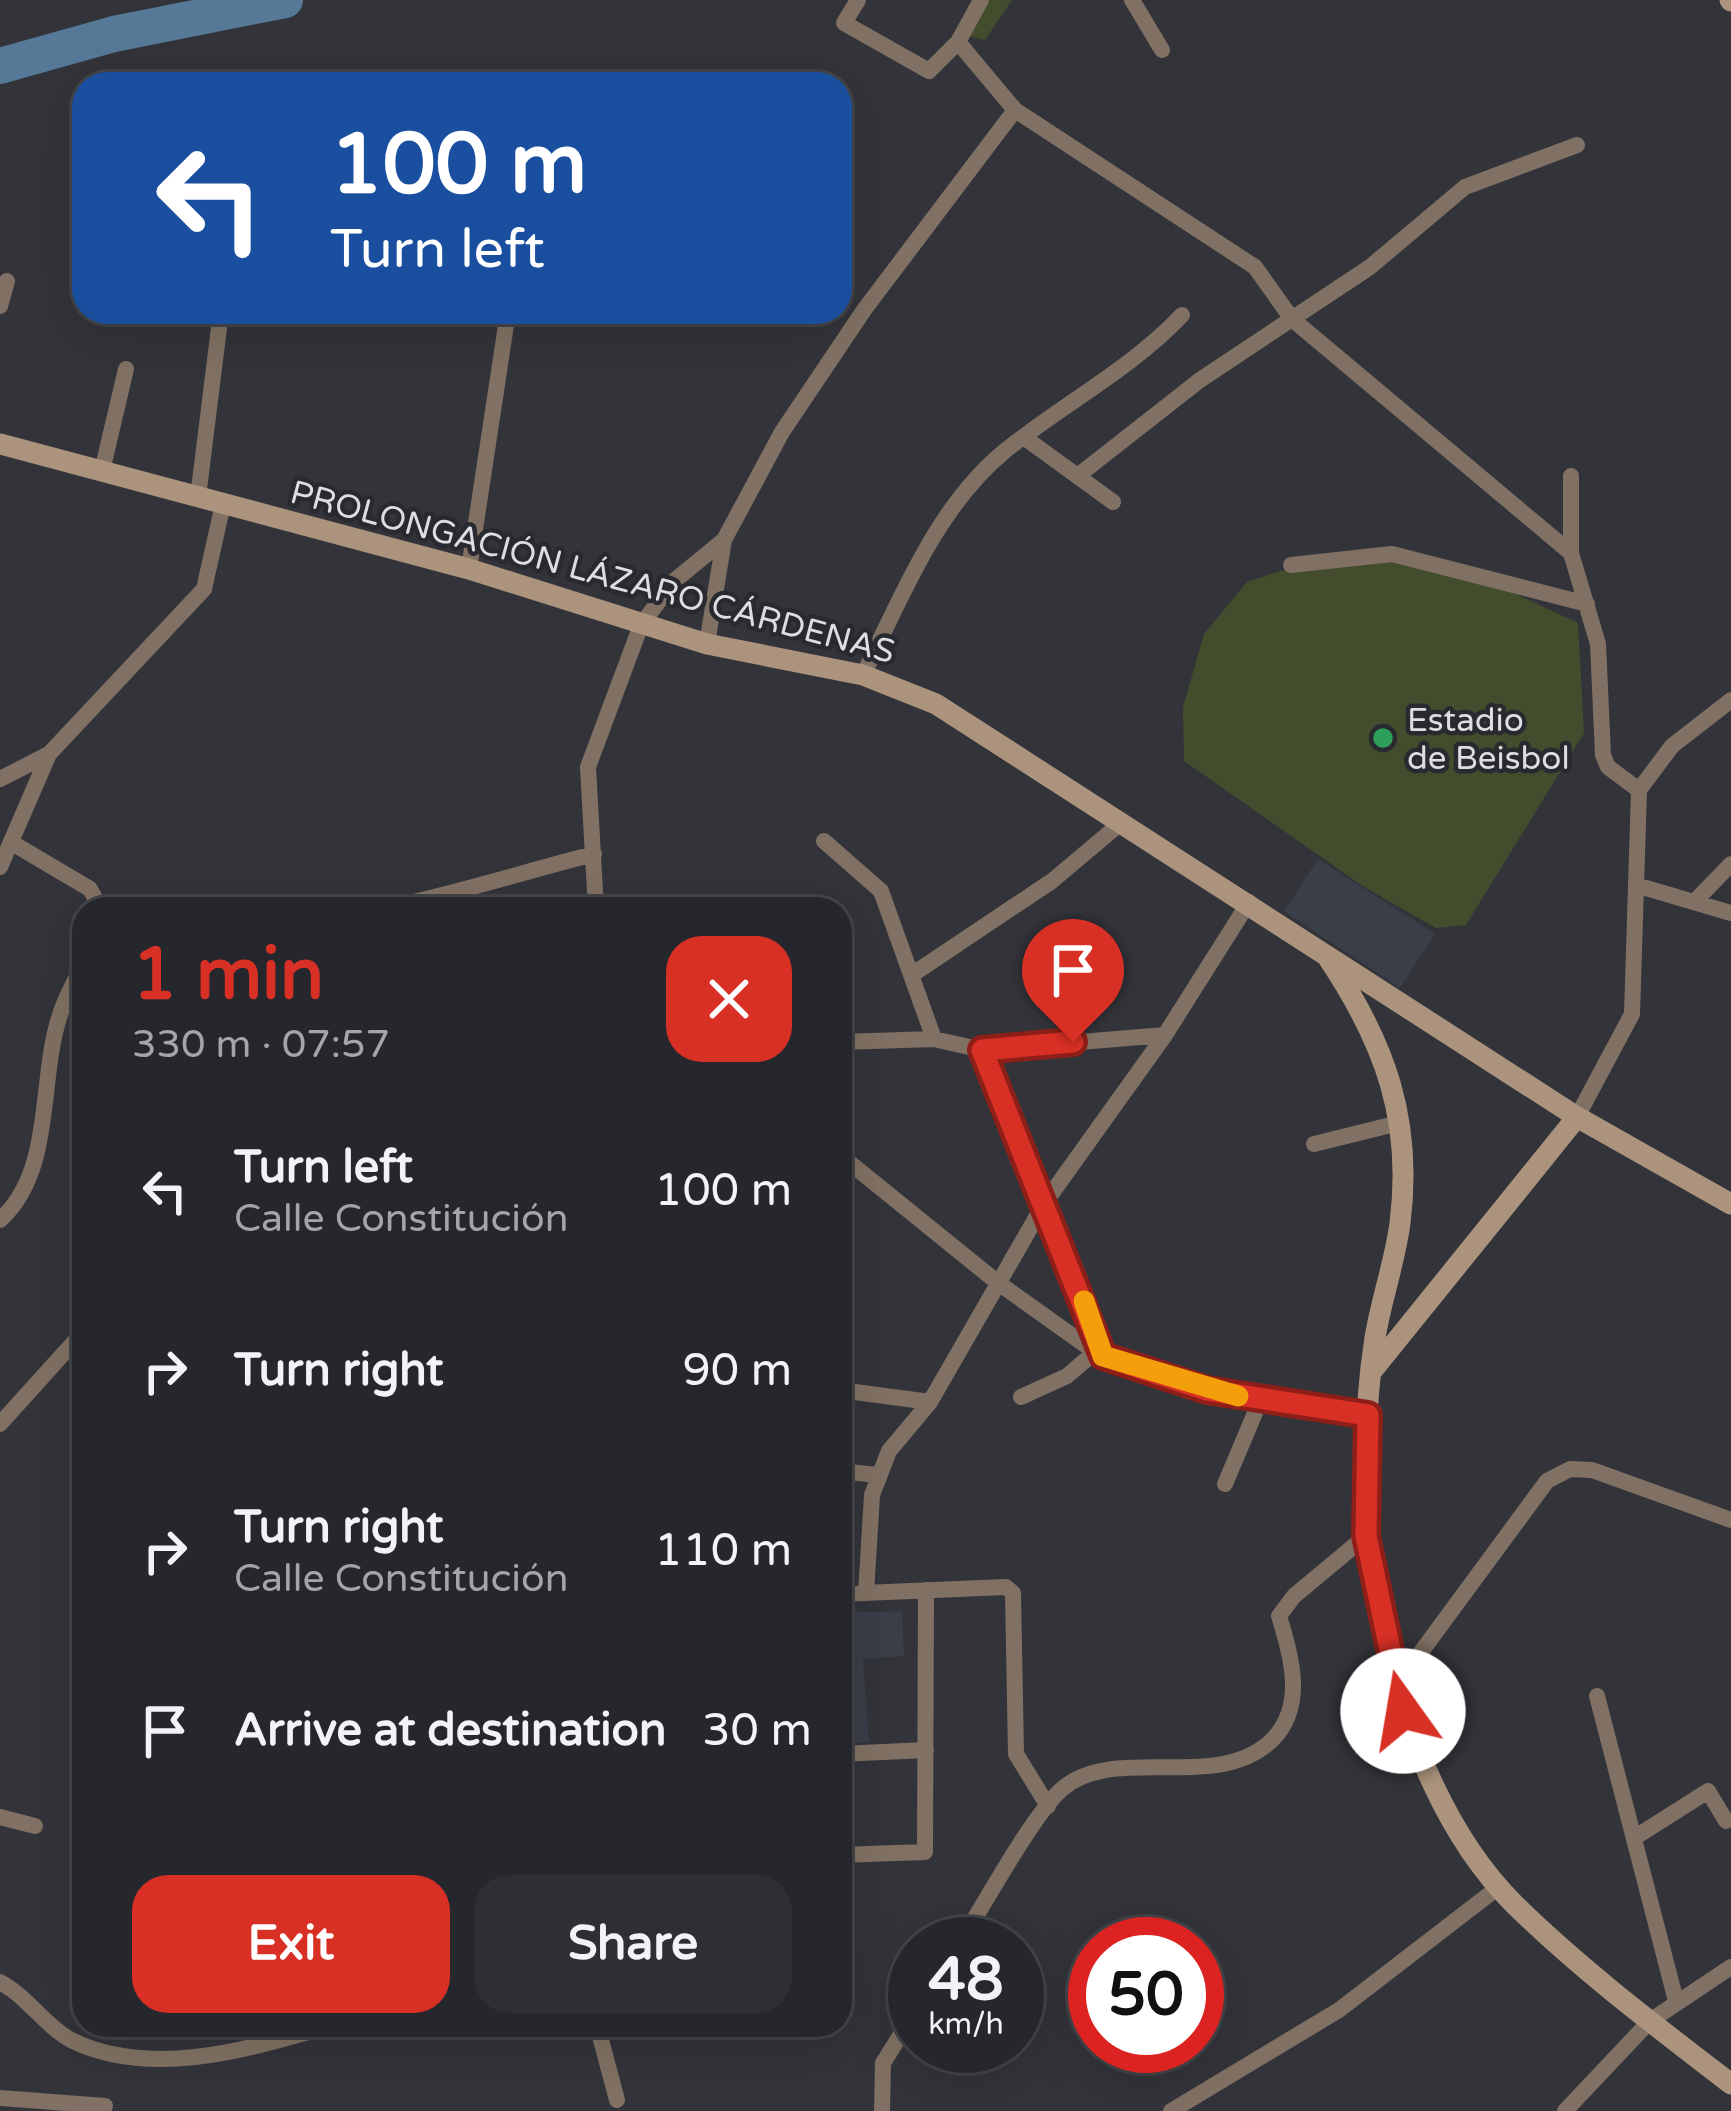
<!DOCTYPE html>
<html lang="en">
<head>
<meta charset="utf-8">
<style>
	:root { --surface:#26272c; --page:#2e2f34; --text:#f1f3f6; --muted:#a4a5a9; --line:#424448; --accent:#d93025 }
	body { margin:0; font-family:"Varela Round",sans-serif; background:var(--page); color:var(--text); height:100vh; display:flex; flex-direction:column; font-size:45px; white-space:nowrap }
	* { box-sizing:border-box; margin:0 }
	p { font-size:39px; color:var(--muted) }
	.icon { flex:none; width:66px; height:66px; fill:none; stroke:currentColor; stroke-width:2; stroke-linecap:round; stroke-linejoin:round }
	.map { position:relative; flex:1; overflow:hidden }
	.sheet { position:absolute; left:72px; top:897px; width:780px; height:1140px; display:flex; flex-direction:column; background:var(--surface); border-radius:36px; box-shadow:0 12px 48px #0002,0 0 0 3px var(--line) }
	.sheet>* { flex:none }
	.banner { position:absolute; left:72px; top:72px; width:780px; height:252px; border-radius:36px; box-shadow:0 12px 48px #0002,0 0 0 3px var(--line); background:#1a4fa0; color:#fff; overflow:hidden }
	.speed { position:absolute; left:888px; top:1917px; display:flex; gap:24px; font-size:60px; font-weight:700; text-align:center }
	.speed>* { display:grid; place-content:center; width:156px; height:156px; border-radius:50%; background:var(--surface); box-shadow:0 12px 48px #0002,0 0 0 3px var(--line); line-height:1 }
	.speed small { font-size:30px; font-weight:400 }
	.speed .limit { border:18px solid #d22; background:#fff; color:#111 }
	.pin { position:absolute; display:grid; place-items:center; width:102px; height:102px; color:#fff; margin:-123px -51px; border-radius:50% 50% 50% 0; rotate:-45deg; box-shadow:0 0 12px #0007 }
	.pin .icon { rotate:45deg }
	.me { position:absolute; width:132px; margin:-66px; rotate:347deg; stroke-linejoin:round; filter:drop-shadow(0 0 9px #0008) }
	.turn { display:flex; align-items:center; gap:42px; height:252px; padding:0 60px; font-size:54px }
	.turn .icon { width:156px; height:156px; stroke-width:2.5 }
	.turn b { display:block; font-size:84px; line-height:102px }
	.round { display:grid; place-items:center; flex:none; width:126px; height:126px; border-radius:36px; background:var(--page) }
	.headline { display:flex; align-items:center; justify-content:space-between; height:204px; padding:0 60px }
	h1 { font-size:72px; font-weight:700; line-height:90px; color:var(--accent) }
	.cta { display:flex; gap:24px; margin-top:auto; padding:24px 60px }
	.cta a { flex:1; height:138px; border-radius:36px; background:var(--accent); color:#fff; font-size:48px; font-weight:700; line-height:138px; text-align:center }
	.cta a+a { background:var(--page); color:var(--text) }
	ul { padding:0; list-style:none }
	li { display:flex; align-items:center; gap:36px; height:180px; padding:0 60px }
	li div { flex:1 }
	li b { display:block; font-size:45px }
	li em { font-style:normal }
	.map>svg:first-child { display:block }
	.built { fill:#3a3e49 }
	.green { fill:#434d2d }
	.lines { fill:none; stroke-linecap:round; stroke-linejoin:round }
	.river { stroke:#567998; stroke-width:36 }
	.street { stroke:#817164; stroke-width:16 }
	.secondary { stroke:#ab937d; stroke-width:21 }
	.route-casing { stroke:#8d1f18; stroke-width:30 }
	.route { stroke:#d93025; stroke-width:21 }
	.slow { stroke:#f59e0b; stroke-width:21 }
	.leisure-dot { fill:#2e9e5b; stroke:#282a2f; stroke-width:4.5 }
	.labels { text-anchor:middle; stroke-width:9; stroke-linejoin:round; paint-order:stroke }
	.street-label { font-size:33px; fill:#dddee2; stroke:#282a2f }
	.poi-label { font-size:33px; fill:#dddee2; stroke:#282a2f; text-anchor:start }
</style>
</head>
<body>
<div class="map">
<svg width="1731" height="2111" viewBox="0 0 1731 2111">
	<rect width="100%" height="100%" fill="#32343a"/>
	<path class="built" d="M 1318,859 L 1435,934 L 1400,988 L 1284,911 Z
		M 902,1611 L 904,1656 L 863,1659 L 869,1742 L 840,1744 L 840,1613 Z"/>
	<path class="green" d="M 990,0 L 1012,0 L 985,40 L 968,36 Z
		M 1338,552 L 1460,568 L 1578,623 L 1584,733 L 1466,925 L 1436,928 L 1364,887 L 1184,761 L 1183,707 L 1204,634 L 1247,582 Z"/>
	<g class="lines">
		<path class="river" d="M 0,66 L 114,34 L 285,0"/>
		<path class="street" d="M 858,0 L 844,23 L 929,71 L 958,42
			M 1132,0 L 1162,50
			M 1015,110 L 1255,267 L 1292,319 L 1571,553 L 1598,644 L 1603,755 L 1608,767 L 1639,790
			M 0,306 L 7,281
			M 1025,438 L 1113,502
			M 102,471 L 126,369
			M 1080,474 L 1200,380 L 1370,267 L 1465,187 L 1577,145
			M 198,497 L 221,312
			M 1571,553 L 1571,476
			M 1291,565 L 1392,554 L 1587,604
			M 469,569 L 508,312
			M 707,644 L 724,540 L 782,432 L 864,310 L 1015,110 L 958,42 L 981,0
			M 863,675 C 902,597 936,507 1006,450 C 1063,404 1131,369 1182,315
			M 0,779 L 49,754 L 204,589 L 223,504
			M 824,841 L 881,891 L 934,1039
			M 14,844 L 90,889 L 101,909
			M 0,867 L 49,754
			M 1636,885 L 1731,913
			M 1694,902 L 1731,864
			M 381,909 C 454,895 522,872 594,854
			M 596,909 L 588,767 L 641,625 L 674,581 L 724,540
			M 913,974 L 1052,881 L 1122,822
			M 840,1042 L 934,1039 L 982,1050 L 1103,1356
			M 982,1050 L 1165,1035
			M 1577,1117 L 1632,1014 L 1639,790 L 1672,746 L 1731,700
			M 1314,1144 L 1399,1123
			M 840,1155 L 997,1282 L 1095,1352 L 1207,1390 L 1368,1415
			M 0,1220 C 55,1170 38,1080 60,1015 C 65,998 75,980 84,964
			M 840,1390 L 930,1402
			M 1021,1397 L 1067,1376 L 1095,1352
			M 0,1424 L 84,1331
			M 840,1471 L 877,1475
			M 1225,1484 L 1260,1401
			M 866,1593 L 872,1495 L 889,1451 L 930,1402 L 1044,1204 L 1165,1035 L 1249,902
			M 840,1594 L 1006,1587 L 1013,1593 L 1016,1754 L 1048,1806
			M 1396,1686 L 1547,1481 L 1570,1469 L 1592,1470 L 1731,1520
			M 1597,1696 L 1676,2001
			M 840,1754 L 926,1750
			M 0,1817 L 35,1826
			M 1634,1838 L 1708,1791 L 1726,1821
			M 840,1855 L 925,1852 L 926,1590
			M 959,1944 C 983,1907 1033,1814 1062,1789 C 1114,1743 1219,1794 1273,1739 C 1306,1705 1291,1656 1279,1616 L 1294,1596 L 1366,1536
			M 0,1982 C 27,1996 45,2026 71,2040 C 152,2080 252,2048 333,2025
			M 597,2025 L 617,2100
			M 0,2098 L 105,2106
			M 882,2111 L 883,2063 L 915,2012
			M 1171,2111 L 1339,2010 L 1500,1886
			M 1565,2111 L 1650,2021 L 1731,1967"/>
		<path class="secondary" d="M 1730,0 L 1731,1
			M 0,444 L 469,569 L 707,644 L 863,675 L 936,704 L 1577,1117 L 1731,1204
			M 1328,958 C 1385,1043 1413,1120 1400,1223 C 1395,1262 1381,1300 1375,1338 C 1347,1513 1384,1774 1514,1904 C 1580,1969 1657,2027 1731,2084
			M 1372,1371 L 1577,1117"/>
	</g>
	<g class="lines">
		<g class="route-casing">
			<path id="route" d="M 1073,1042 L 982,1050 L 1103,1356 L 1207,1390 L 1368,1415 L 1366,1536 L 1403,1711"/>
		</g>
		<use href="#route" class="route"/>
		<path class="slow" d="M 1084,1301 L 1103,1356 L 1238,1396"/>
	</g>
	<circle class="leisure-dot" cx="1383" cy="738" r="12"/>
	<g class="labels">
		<g class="street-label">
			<text transform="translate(593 571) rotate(15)" y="12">PROLONGACIÓN LÁZARO CÁRDENAS</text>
		</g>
		<g class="poi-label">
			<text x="1407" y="731">Estadio<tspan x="1407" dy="38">de Beisbol</tspan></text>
		</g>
	</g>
</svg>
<div class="speed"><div>48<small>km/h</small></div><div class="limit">50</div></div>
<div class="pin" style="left:1073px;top:1042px;background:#d93025"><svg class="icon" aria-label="arrive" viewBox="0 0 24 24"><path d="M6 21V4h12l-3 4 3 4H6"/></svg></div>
<svg class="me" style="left:1403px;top:1711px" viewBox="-20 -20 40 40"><circle r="19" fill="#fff"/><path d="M0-13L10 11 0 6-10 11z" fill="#d93025"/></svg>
<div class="banner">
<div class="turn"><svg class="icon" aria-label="left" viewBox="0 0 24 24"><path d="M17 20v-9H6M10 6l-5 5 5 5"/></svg><div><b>100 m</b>Turn left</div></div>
</div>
<section class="sheet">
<div class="headline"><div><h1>1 min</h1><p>330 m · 07:57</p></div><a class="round" style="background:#d93025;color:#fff"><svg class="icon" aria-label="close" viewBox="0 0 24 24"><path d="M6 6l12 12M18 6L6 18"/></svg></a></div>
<ul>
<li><svg class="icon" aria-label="left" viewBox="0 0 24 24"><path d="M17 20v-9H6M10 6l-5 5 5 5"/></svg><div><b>Turn left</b><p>Calle Constitución</p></div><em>100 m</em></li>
<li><svg class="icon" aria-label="right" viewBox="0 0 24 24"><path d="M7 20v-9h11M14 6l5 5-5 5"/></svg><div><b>Turn right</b></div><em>90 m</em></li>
<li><svg class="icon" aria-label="right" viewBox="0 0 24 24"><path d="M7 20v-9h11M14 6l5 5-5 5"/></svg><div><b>Turn right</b><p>Calle Constitución</p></div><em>110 m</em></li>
<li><svg class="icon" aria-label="arrive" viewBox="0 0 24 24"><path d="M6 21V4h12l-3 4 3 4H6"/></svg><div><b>Arrive at destination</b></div><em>30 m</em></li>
</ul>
<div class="cta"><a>Exit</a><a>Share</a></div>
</section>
</div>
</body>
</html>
